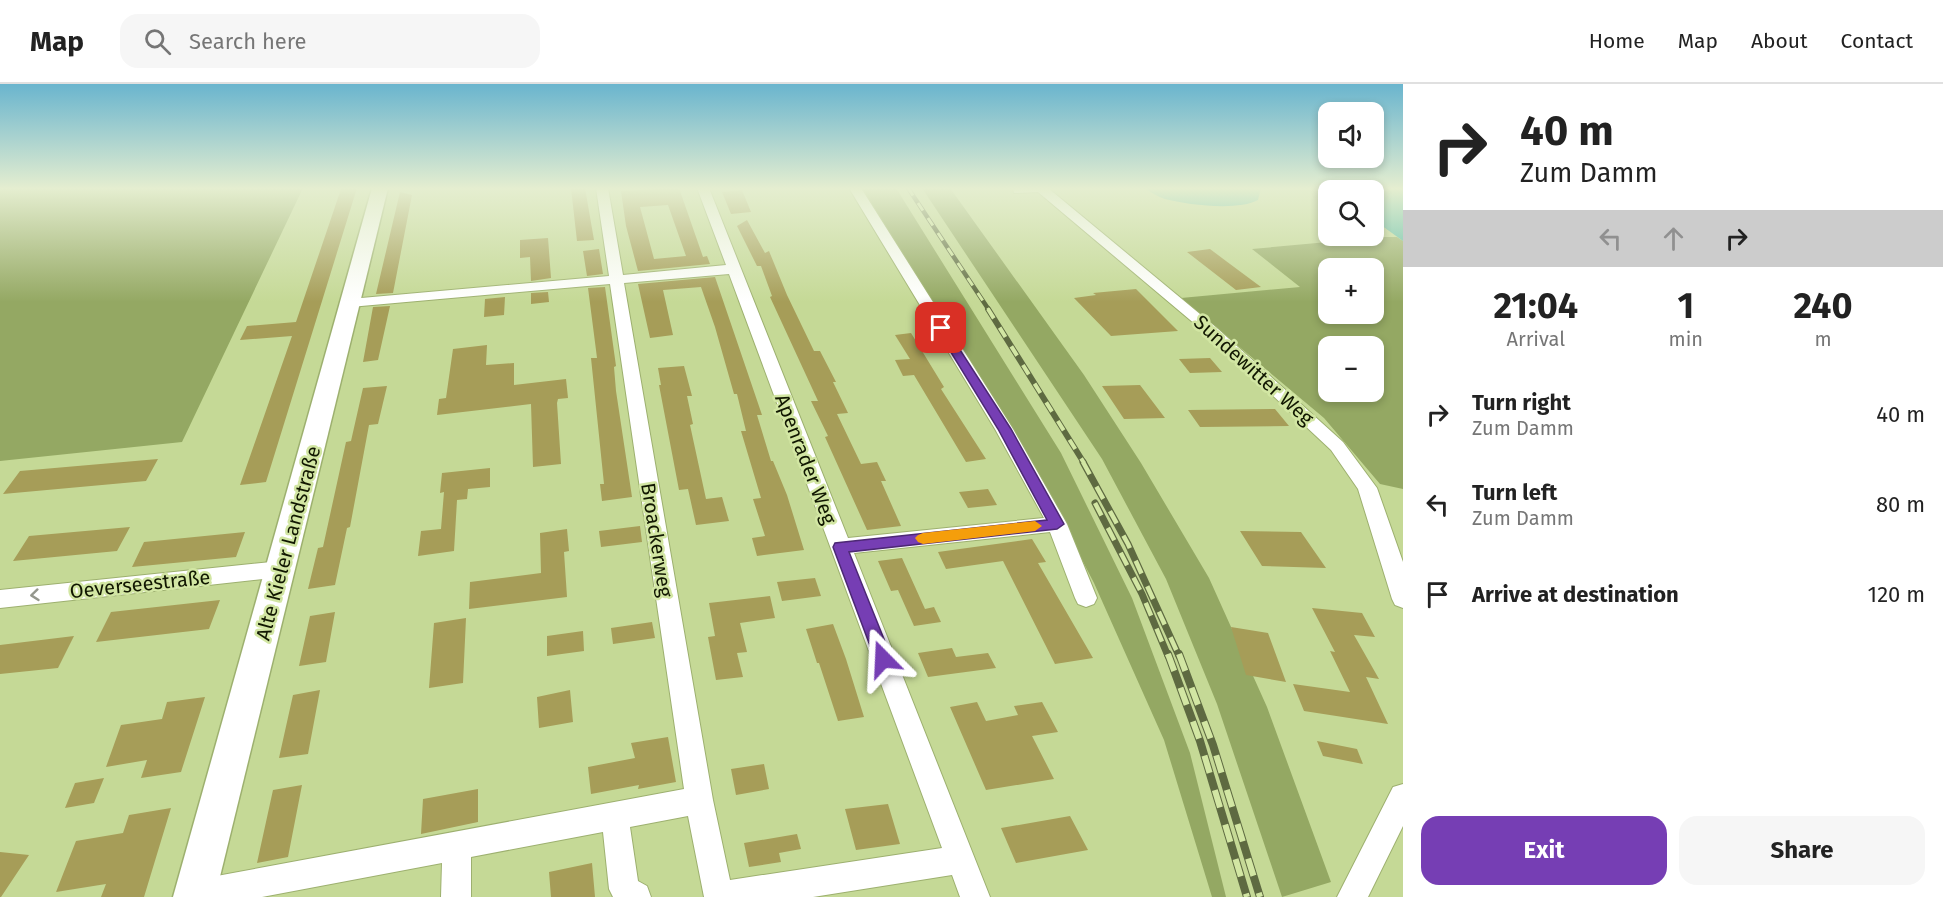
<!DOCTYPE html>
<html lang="en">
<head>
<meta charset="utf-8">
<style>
	:root { --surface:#fff; --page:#f6f6f6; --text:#222; --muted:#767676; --line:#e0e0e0; --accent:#763eb4 }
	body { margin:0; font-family:"Fira Sans",sans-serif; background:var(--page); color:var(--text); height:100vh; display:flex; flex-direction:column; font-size:22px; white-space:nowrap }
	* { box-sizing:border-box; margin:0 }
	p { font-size:20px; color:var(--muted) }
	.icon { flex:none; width:33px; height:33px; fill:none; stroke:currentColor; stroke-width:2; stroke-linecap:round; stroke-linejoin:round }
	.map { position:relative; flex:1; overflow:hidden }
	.panel { display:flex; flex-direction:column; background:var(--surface); width:540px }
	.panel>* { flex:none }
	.guide { background:#fff; color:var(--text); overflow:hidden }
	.tools { position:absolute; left:1318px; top:18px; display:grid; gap:12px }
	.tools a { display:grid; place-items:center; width:66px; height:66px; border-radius:12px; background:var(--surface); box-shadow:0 3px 9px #0003; font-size:30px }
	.pin { position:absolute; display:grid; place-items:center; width:51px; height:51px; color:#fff; margin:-26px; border-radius:12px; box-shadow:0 3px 9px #0006 }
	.me { position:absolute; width:66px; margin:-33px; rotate:339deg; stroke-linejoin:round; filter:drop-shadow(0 0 4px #0008) }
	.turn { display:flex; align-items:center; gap:21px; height:126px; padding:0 18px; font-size:27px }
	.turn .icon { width:78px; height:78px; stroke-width:2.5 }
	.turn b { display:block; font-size:42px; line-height:51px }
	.lanes { display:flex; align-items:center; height:57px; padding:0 18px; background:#0003; justify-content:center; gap:30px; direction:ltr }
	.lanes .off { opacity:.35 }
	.eta { display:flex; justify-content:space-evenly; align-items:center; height:102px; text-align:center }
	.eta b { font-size:36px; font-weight:700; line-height:42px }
	.primary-button { display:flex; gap:12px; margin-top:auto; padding:12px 18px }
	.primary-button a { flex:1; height:69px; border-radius:18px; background:var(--accent); color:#fff; font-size:24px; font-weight:700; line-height:69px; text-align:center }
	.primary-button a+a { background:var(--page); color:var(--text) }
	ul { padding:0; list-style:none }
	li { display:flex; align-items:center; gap:18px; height:90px; padding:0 18px }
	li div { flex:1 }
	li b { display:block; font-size:22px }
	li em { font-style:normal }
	header { display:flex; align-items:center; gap:36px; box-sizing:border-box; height:84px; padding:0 30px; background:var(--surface); border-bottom:2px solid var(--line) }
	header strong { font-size:28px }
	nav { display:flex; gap:33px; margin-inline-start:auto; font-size:21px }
	.search { width:420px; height:54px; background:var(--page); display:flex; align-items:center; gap:15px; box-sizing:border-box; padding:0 21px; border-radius:18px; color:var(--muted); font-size:22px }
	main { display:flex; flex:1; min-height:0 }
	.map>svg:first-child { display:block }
	.green { fill:#94a863; fill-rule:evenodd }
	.water { fill:#4db7a7 }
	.building { fill:#a69d58; fill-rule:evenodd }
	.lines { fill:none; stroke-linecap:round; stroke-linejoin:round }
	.street-casing { stroke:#9db06f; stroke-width:2 }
	.secondary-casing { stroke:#9db06f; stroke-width:3 }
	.street { fill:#fff; fill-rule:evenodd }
	.secondary { fill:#fff; fill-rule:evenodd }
	.rail-far3-casing { stroke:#5e6a41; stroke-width:4.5 }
	.rail-far2-casing { stroke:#5e6a41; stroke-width:6 }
	.rail-far1-casing { stroke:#5e6a41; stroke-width:7 }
	.rail-casing { stroke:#5e6a41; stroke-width:8 }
	.rail-far3 { stroke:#d2e6a3; stroke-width:3; stroke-dasharray:9; stroke-linecap:butt }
	.rail-far2 { stroke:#d2e6a3; stroke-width:4; stroke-dasharray:11; stroke-linecap:butt }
	.rail-far1 { stroke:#d2e6a3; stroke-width:4.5; stroke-dasharray:14; stroke-linecap:butt }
	.rail { stroke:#d2e6a3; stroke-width:6; stroke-dasharray:18; stroke-linecap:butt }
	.oneway { stroke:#94978d }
	.route { fill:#763eb4; stroke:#4d2875; stroke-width:1.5 }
	.slow { fill:#f59e0b }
	.labels { text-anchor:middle; stroke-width:5; stroke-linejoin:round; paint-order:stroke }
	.street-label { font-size:20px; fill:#111701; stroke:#d2e6a3 }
</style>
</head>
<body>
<header>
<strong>Map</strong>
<div class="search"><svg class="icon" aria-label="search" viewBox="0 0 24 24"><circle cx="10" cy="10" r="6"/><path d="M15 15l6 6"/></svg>Search here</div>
<nav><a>Home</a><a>Map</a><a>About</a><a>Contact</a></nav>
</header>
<main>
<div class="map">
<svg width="1403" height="813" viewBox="0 0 1403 813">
	<rect width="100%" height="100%" fill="#c5d996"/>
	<path class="green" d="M 0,104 L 303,104 L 182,358 L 0,377 Z
		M 862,104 L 896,104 L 1061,369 L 1132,514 L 1190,669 L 1226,813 L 1212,813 L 1164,656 L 1094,499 L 1033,381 Z
		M 922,104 L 950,104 L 1084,291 L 1141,379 L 1209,494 L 1267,623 L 1331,798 L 1282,813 L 1217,620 L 1166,495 L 1102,375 Z
		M 1383,153 L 1397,153 L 1403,157 L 1403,405 L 1380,400 L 1324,334 L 1181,214 L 1300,203 L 1252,165 ZM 1329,184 L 1374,184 L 1374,230 L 1329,230 ZM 1329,262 L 1374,262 L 1374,308 L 1329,308 Z"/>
	<path class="water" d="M 1144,104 L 1261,104 L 1258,116 C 1238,127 1188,121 1165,115 C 1158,113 1151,108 1144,104 Z
		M 1330,104 L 1403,104 L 1403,157 L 1374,136 L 1374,106 L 1333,106 Z"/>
	<path class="building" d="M 357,104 L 266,398 L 240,401 L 292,252 L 240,256 L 247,242 L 296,238 L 341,105 Z
		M 571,104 L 585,104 L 594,156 L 577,157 Z
		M 679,104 L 703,173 L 707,172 L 710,180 L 638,187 L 626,142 L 621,107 ZM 668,121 L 686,172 L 654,175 L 640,123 Z
		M 742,106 L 751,128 L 731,130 L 722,108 Z
		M 400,108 L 412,111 L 393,209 L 376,210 Z
		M 747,136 L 765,169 L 769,167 L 787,211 L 814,267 L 820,267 L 836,298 L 833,298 L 848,329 L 837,330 L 861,380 L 877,378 L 886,397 L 881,397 L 901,442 L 867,446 L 825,353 L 828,352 L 811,317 L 818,317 L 770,213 L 772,212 L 761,182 L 757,182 L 737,142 Z
		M 548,154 L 551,194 L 531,197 L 530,173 L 520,174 L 520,156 Z
		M 599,165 L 603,190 L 587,192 L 583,167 Z
		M 1210,165 L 1230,180 L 1261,203 L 1236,206 L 1187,168 Z
		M 715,193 L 762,331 L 757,331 L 771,377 L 773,377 L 787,411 L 804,466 L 757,472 L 752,454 L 765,452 L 753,415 L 761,414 L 741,347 L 746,347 L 737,310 L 734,310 L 715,243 L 701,203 L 663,206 L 673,251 L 650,254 L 638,200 Z
		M 605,203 L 616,282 L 614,283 L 616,307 L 632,413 L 602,417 L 600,400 L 604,400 L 591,274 L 597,274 L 596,266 L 588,204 Z
		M 1136,205 L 1178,247 L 1111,252 L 1074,214 L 1096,211 L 1093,209 Z
		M 548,208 L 549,218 L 531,220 L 531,209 Z
		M 505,213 L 504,231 L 484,233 L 485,215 Z
		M 390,222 L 378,276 L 363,278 L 373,223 Z
		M 911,249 L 944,303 L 941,305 L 986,375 L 966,378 L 914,291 L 903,292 L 895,276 L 910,275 L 895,251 Z
		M 487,261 L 486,281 L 514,279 L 514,301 L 566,295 L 568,314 L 558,315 L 557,319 L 561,380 L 533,383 L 531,320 L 437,331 L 439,315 L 446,314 L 453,265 Z
		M 1210,274 L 1222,288 L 1190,289 L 1179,275 Z
		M 684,282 L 692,312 L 687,312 L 693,340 L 690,341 L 706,415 L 722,413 L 729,437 L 696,441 L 688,405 L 679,406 L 659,301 L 661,301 L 658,284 Z
		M 1140,301 L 1165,334 L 1124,335 L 1102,302 Z
		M 387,302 L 378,340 L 369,341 L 350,443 L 347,444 L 335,501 L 308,505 L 318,464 L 323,463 L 346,358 L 351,357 L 363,304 Z
		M 1275,325 L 1289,342 L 1200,343 L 1188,326 Z
		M 158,375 L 146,397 L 3,410 L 20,387 Z
		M 490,384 L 490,403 L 468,405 L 467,415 L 457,416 L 454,467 L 418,472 L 421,447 L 441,445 L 444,408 L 440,409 L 442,389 Z
		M 988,405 L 997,421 L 968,424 L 959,408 Z
		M 640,442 L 642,458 L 601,463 L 599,447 Z
		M 130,443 L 117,467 L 13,477 L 29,452 Z
		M 567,445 L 569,467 L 564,468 L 567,513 L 469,525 L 470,498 L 541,489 L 540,449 Z
		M 1240,447 L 1301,448 L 1326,484 L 1262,482 Z
		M 245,448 L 236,473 L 132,483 L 144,458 Z
		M 1032,455 L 1046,478 L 1038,479 L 1093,574 L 1055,580 L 1003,477 L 946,485 L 938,468 Z
		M 902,474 L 925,525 L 934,523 L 941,538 L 914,542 L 898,506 L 891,507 L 878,477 Z
		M 815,494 L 821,512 L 782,517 L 777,498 Z
		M 770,512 L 775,534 L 740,539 L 747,568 L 737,569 L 743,593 L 716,596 L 708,553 L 715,552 L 709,519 Z
		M 220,516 L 209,545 L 96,558 L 111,528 Z
		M 1312,524 L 1362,529 L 1375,553 L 1354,551 L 1379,595 L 1366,593 L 1388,640 L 1304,627 L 1293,600 L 1350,608 L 1330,567 L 1335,568 Z
		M 335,528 L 326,578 L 299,582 L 310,532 Z
		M 466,534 L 463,599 L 429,604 L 434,539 Z
		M 652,538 L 655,554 L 613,560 L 611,544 Z
		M 833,540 L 846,575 L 864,633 L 838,637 L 819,579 L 817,579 L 806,545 Z
		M 1231,543 L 1268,549 L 1286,598 L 1246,591 Z
		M 583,547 L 584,567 L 547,572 L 547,552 Z
		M 74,552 L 58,584 L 0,590 L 0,561 Z
		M 952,564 L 956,573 L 988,569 L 996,584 L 928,593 L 918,569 Z
		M 320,606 L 308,670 L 279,674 L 293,611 Z
		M 570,606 L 573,638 L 539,644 L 537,613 Z
		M 205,613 L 181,688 L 141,694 L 147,676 L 106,683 L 121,641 L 162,635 L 167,618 Z
		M 977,618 L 986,637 L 1018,631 L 1014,622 L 1042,618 L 1058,648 L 1032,652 L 1054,695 L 986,706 L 950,623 Z
		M 668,653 L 676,698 L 638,705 L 639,701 L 591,710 L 588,683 L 635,674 L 631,659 Z
		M 1317,657 L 1357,665 L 1363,680 L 1323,672 Z
		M 764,680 L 769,705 L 736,711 L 731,685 Z
		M 104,694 L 94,719 L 65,724 L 75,699 Z
		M 302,701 L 288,773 L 257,779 L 273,706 Z
		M 478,705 L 478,738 L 421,750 L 423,715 Z
		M 888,720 L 900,760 L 856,766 L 845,725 Z
		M 171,724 L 144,813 L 101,813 L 106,800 L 56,808 L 76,757 L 123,749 L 129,731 Z
		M 1070,732 L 1088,766 L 1016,779 L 1001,744 Z
		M 797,750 L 801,765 L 779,769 L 781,778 L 749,783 L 744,759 Z
		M 0,768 L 29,771 L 1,813 L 0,813 Z
		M 592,779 L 595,813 L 551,813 L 549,788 Z"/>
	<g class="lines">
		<g class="street-casing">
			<path id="street" d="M 596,104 L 608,104 L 623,191 L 726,181 L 697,104 L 709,104 L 848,454 L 1044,434 L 995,345 L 849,104 L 861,104 L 1013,345 L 1067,440 L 1097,514 L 1094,520 L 1086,523 L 1078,520 L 1075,514 L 1050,448 L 854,469 L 990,813 L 960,813 L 952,791 L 813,813 L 704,813 L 688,732 L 630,743 L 638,797 L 647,802 L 651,813 L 613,813 L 609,805 L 603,748 L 471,773 L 471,813 L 441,813 L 442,779 L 262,813 L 181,813 L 185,801 L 195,796 L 684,705 L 610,200 L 350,223 L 343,219 L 350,215 L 609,192 ZM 729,190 L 942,764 L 730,796 L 713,716 L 624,199 Z
				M 1013,104 L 1048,104 L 1218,245 L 1343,358 L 1377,404 L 1403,478 L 1403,524 L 1395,521 L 1392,515 L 1358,405 L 1331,366 L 1208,251 L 1038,108 L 1014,109 Z
				M 281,477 L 289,479 L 292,485 L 289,491 L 281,493 L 0,524 L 0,506 Z
				M 1403,700 L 1403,742 L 1368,813 L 1337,813 L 1393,703 Z"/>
		</g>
		<g class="secondary-casing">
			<path id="secondary" d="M 372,104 L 388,104 L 215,813 L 173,813 Z"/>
		</g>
		<use href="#street" class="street"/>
		<use href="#secondary" class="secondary"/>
		<g class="rail-far3-casing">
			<path id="rail-far3" d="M 908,104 L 989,226"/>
		</g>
		<g class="rail-far2-casing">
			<path id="rail-far2" d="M 988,225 L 1084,379"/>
		</g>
		<g class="rail-far1-casing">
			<path id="rail-far1" d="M 1083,378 L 1128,460 L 1179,572
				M 1095,419 L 1142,510 L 1168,572"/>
		</g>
		<g class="rail-casing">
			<path id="rail" d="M 1168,570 L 1200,657 L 1247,813
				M 1179,570 L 1213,661 L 1260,813"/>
		</g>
		<use href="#rail-far3" class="rail-far3"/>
		<use href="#rail-far2" class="rail-far2"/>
		<use href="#rail-far1" class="rail-far1"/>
		<use href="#rail" class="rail"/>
	</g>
	<defs><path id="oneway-chevron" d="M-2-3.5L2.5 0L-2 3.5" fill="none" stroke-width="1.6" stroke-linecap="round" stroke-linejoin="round" transform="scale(1.5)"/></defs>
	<use class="oneway" href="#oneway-chevron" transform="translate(35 511) rotate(174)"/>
	<linearGradient id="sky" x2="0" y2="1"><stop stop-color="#6ab5ce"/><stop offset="0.48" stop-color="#e5eed0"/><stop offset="1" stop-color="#e5eed0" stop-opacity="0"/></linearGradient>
	<rect width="1403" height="218" fill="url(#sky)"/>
	<path class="route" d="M 941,241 L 946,244 L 1011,345 L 1064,440 L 1057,445 L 849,468 L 892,575 L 889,580 L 883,582 L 877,580 L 875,575 L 833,463 L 835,459 L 1047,436 L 998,345 L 936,244 Z"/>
	<path class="slow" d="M 1035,437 L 1042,442 L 1035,447 L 923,460 L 918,458 L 915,454 L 918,451 L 923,449 Z"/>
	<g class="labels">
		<g class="street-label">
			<text transform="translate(1254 286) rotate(42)" y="7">Sundewitter Weg</text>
			<text transform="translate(806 375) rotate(69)" y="7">Apenrader Weg</text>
			<text transform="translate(657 456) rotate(81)" y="7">Broackerweg</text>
			<text transform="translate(288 459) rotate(-75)" y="7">Alte Kieler Landstraße</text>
			<text transform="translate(140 500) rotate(-6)" y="7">Oeverseestraße</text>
		</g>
	</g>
</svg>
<div class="tools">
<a><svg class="icon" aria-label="sound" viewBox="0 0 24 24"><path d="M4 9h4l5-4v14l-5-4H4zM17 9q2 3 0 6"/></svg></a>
<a><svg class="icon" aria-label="search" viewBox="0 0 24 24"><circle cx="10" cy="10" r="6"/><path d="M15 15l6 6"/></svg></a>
<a>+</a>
<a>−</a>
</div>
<div class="pin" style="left:941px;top:244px;background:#d93025"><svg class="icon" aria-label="arrive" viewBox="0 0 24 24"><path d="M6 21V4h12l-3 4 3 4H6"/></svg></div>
<svg class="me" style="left:883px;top:575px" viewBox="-20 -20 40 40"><path d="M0-17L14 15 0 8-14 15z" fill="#763eb4" stroke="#fff" stroke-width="4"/></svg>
</div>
<section class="panel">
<div class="guide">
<div class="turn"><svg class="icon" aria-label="right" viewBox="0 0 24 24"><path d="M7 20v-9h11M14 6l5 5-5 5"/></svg><div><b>40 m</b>Zum Damm</div></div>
<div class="lanes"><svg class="icon off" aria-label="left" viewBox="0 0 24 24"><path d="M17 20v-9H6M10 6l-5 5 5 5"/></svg><svg class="icon off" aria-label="ahead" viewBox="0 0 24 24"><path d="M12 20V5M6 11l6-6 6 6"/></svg><svg class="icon" aria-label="right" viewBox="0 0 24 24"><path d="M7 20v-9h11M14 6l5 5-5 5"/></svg></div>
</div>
<div class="eta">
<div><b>21:04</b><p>Arrival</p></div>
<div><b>1</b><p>min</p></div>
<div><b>240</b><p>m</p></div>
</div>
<ul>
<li><svg class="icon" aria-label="right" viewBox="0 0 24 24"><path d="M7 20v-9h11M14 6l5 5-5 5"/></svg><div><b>Turn right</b><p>Zum Damm</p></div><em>40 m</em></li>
<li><svg class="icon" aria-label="left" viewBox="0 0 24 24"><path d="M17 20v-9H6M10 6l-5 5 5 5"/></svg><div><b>Turn left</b><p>Zum Damm</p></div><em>80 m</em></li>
<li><svg class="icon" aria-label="arrive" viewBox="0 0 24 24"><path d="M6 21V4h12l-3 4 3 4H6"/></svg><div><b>Arrive at destination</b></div><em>120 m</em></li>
</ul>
<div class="primary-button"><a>Exit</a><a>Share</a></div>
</section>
</main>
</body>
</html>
